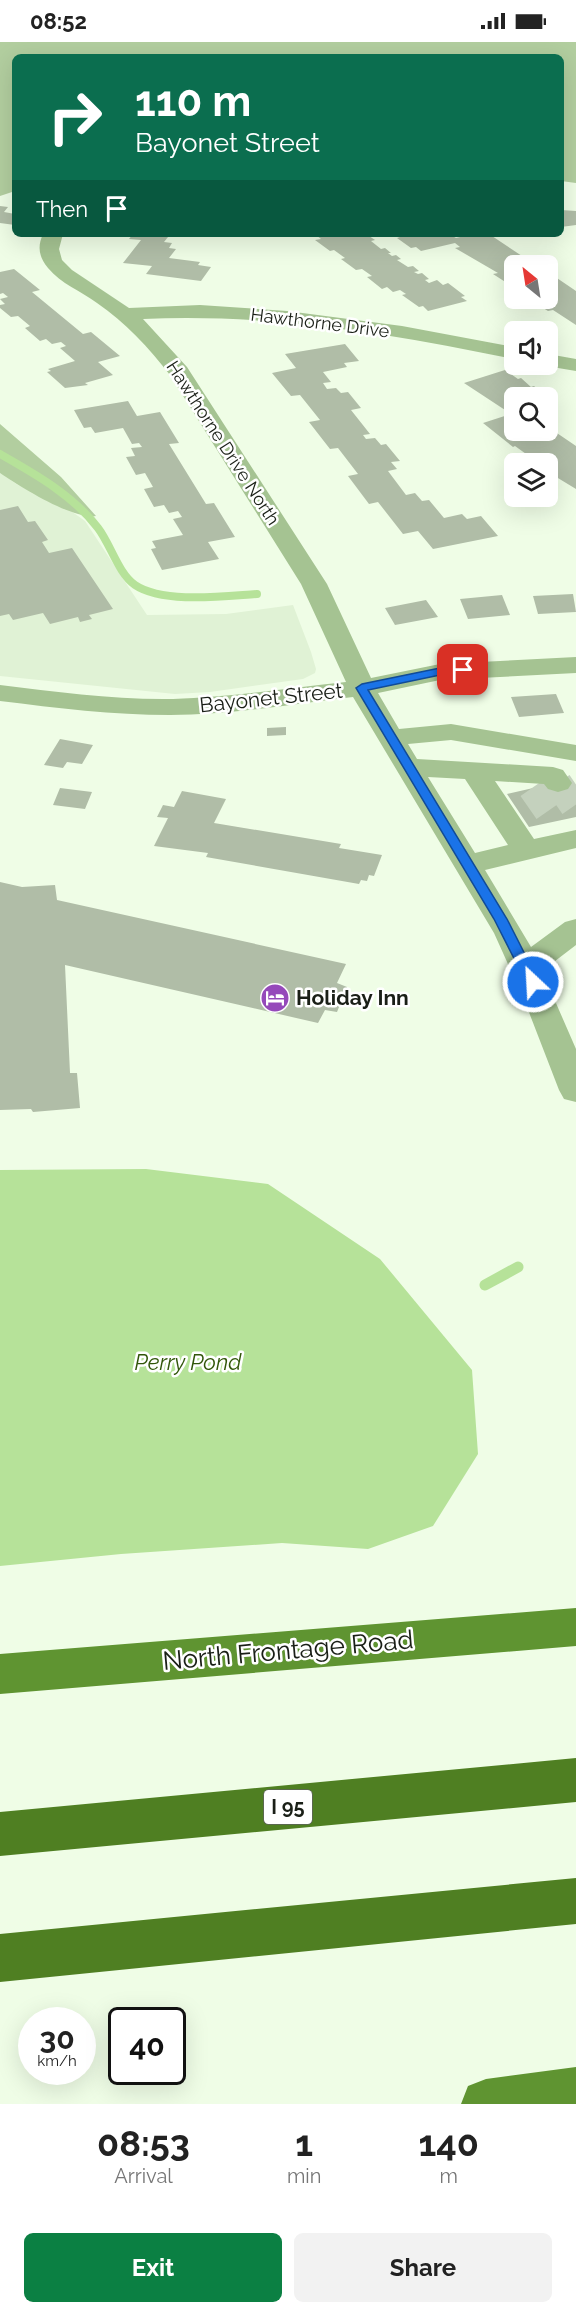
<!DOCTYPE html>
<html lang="en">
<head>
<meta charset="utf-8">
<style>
	:root { --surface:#fff; --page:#f2f2f2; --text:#222; --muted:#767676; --accent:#0b8043 }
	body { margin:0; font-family:Raleway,sans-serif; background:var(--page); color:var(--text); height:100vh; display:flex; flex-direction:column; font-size:22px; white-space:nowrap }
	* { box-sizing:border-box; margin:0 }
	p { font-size:20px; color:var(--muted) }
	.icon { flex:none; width:33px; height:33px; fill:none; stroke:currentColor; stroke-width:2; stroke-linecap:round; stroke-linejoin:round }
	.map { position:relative; height:2062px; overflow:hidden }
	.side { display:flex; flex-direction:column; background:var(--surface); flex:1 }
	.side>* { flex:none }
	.hud { position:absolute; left:12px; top:12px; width:552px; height:183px; border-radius:9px; box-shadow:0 6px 24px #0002; background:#0b6e4f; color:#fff; overflow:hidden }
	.needle { width:39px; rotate:330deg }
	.fabs { position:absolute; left:504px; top:213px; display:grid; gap:12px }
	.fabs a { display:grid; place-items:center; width:54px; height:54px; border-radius:9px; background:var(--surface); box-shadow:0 6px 24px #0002; font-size:30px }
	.speed { position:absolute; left:18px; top:1965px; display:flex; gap:12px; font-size:30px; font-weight:700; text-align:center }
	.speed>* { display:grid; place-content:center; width:78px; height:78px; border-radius:50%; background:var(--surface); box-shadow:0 6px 24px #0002; line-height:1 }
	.speed small { font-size:15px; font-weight:400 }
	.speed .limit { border:3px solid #111; border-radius:9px; background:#fff; color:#111 }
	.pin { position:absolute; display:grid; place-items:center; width:51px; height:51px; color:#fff; margin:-26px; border-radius:12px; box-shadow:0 3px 9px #0006 }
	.me { position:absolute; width:66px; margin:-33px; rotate:335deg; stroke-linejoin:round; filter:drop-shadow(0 0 4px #0008) }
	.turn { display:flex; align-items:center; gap:21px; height:126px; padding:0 24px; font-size:27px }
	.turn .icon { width:78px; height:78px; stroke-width:2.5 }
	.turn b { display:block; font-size:42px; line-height:51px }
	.then { display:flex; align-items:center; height:57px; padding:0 24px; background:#0003; gap:12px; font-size:22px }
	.eta { display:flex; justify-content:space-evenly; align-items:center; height:102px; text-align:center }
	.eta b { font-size:36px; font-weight:700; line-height:42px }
	.cta { display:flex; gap:12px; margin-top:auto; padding:12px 24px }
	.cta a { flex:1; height:69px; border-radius:9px; background:var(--accent); color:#fff; font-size:24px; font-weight:700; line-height:69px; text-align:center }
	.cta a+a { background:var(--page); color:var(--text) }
	.status { display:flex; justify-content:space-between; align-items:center; height:42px; padding:0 30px; background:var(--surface); direction:ltr }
	.status svg { height:16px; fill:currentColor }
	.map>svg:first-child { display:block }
	.built { fill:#e0f2d5 }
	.green { fill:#b2ce9f }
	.water { fill:#b6e299 }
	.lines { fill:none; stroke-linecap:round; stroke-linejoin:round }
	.stream-far1 { stroke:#b6e299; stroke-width:8 }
	.stream { stroke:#b6e299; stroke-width:11 }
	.building { fill:#b0bda7 }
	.minor-tunnel { stroke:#c4d1bd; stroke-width:28; stroke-dasharray:28 14; stroke-linecap:butt }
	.minor { fill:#a5c392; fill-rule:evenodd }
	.major { fill:#5f9431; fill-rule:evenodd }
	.highway { fill:#4f7f22; fill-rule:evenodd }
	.route { fill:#1a73e8; stroke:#114b97; stroke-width:1.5 }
	.labels { text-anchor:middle; stroke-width:5; stroke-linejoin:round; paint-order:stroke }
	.far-street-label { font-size:18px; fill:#1a1f17; stroke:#fff }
	.shield { fill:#fff; stroke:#5f625d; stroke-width:1.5 }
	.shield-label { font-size:20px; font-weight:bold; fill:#1a1f17 }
	.street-label { font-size:21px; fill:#1a1f17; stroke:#fff }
	.poi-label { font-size:21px; font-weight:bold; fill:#1a1f17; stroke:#fff; text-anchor:start }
	.water-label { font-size:22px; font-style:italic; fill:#315609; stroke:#fff }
	.near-street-label { font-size:26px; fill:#1a1f17; stroke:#fff }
</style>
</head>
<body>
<div class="status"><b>08:52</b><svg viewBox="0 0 49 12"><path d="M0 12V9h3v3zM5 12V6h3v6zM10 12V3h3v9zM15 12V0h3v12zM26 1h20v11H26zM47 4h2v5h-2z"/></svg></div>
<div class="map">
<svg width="576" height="2062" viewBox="0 0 576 2062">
	<rect width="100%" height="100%" fill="#effde6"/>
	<path class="built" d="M 0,431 L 18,443 L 71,469 L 85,479 L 147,573 L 226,572 L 293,563 L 311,610 L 316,627 L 315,631 L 303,637 L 210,650 L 175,652 L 0,634 Z"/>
	<path class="green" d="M 0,0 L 576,0 L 576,141 L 561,139 L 561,15 L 15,15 L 15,149 L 0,154 Z
		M 0,382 L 61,435 L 96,474 C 71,477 21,445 0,431 Z"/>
	<path class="water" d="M 146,1127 L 268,1142 L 380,1217 L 472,1328 L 478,1412 L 433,1484 L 368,1507 L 282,1501 L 121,1512 L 0,1524 L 0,1128 Z"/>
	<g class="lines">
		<path class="stream-far1" d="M 0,412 C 35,432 73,453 98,486 C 111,503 118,531 135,543 C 163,562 225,554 257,552"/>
		<path class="stream" d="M 485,1243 L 518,1225"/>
	</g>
	<path class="building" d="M 0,164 L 8,165 L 4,170 L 15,172 L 15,183 L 0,181 Z
		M 561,168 L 576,169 L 576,183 L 561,185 Z
		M 133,192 L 177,192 L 175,195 L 168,195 L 164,200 L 172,201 L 169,206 L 176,207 L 169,216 L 200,220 L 198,223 L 211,225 L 201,239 L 146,232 L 152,224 L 123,221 L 141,198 L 129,197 Z
		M 321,192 L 369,194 L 375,198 L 371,199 L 381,207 L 385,206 L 391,211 L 388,211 L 392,214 L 396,213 L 401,217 L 397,218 L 408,225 L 413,224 L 419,229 L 414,230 L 418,232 L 422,231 L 429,237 L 425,238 L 429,241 L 437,238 L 443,243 L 448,241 L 465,254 L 461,255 L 467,259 L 428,269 L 423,264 L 419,265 L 402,253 L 406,252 L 400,248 L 393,250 L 387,245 L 382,247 L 367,235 L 372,234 L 362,227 L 356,228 L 341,217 L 345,216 L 334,208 L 330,209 L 315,198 L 321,197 L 316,193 Z
		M 395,192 L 449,192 L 456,196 L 473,192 L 489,192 L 537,224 L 514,224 L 514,242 L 510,243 L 493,232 L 498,231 L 455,206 L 460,205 L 455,201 L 421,209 L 416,205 L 411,206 L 397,196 L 400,195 Z
		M 14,227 L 40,248 L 32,250 L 83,292 L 91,290 L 120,314 L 98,320 L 113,333 L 85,341 L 88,343 L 65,346 L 47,330 L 51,329 L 48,327 L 75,319 L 60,306 L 66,304 L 61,300 L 52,302 L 46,297 L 40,299 L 25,286 L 30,284 L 18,274 L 11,275 L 0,266 L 0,263 L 5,262 L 0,257 L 8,255 L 3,251 L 0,252 L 0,230 Z
		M 548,230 L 576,249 L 576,283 L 553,268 L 548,269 L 532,259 L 548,256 Z
		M 345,302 L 359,319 L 344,321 L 347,325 L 323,330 L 331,340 L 323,341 L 327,347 L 336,346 L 341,351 L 348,350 L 361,366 L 351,368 L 370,392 L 363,393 L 366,397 L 375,396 L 381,403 L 386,402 L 400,419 L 391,420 L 397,427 L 388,429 L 406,453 L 415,451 L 422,459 L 429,458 L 444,476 L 462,472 L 467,477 L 481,474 L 498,494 L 433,507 L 418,489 L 403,492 L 378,460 L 369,462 L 348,434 L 358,432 L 338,406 L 330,407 L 309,380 L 320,378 L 300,353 L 291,354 L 272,331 L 296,326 L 285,312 Z
		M 505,328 L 518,337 L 521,336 L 531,345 L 534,344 L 547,356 L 514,356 L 514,388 L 548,388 L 548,385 L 576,404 L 576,447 L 548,430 L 548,422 L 540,422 L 515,404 L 513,405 L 483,381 L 511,372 L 464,341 Z
		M 128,359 L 137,374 L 160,370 L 179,401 L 169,402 L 206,462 L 214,461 L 235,495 L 208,500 L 219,517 L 162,528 L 151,507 L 156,506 L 152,499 L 183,493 L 173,477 L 182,475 L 178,469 L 169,471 L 164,463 L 154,465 L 144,447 L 153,445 L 145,431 L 136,433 L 126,415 L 135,414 L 131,406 L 142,405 L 139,401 L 132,402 L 123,386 L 95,391 L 91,385 L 84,386 L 74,368 Z
		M 18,464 L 28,480 L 35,479 L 48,498 L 42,500 L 49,511 L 72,506 L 113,567 L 89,573 L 92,577 L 80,580 L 78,575 L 50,582 L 43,571 L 13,578 L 9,572 L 0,574 L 0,468 Z
		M 573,552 L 576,570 L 538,572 L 533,554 Z
		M 502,553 L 510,573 L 468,577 L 460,557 Z
		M 426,558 L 438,575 L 395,583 L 385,566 Z
		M 556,652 L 564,671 L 519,675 L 511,655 Z
		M 286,685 L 286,693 L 267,694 L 267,686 Z
		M 60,697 L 93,703 L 82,722 L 67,720 L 63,726 L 44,723 Z
		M 564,739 L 576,757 L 576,775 L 529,785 L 507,752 Z
		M 60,746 L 92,750 L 85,767 L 53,763 Z
		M 182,749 L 226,757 L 214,781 L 341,802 L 339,806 L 382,813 L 374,834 L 369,833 L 367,839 L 361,838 L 359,842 L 206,815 L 208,811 L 154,804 L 168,776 L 157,775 L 163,763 L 174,765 Z
		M 0,840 L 22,845 L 55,843 L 57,858 L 346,922 L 337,941 L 347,945 L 337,970 L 325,968 L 318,981 L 65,923 L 70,1031 L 77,1031 L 80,1066 L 33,1070 L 31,1067 L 0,1068 Z"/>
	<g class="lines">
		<path class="minor-tunnel" d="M 558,741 L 576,767
			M 532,746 L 555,779"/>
		<path class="minor" d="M 43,192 L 63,192 L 59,207 L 62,218 L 72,228 L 129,266 L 200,263 L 287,269 L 402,284 L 514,305 L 514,317 C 392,292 268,271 143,277 L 187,325 L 327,542 L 371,636 L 440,622 L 576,615 L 576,631 L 440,638 L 378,651 L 399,687 L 451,682 L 576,703 L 576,719 L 451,698 L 408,702 L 417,717 L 553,725 L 563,728 L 572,741 L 568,747 L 558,750 L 548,747 L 544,742 L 495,739 L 534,797 L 576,788 L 576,806 L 485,828 L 531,905 L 565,880 L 576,877 L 576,903 L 542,929 L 576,1007 L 576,1060 L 564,1057 L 559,1048 L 525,960 L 494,891 L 353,655 C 293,662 231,673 170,673 C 113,673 57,666 0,659 L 0,643 C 57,650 115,658 173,657 C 231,655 289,646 346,640 L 301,542 L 170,333 C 149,306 125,280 97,261 C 81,249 61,242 48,226 C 39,215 37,205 43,192 ZM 428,735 L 465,737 L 508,803 L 475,811 Z
			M 548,312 L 576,317 L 576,329 L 540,323 L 548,322 Z"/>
		<path class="major" d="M 576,1566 L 576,1604 L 0,1652 L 0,1612 Z
			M 576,2025 L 576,2062 L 461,2062 L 468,2044 L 486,2037 Z"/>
		<path class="highway" d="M 576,1716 L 576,1760 L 0,1814 L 0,1770 Z
			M 576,1836 L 576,1882 L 0,1940 L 0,1892 Z"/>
	</g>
	<path class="route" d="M 463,624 L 467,625 L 467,630 L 440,633 L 368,648 L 507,877 L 539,940 L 533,945 L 526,940 L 494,877 L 356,646 L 362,642 L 440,626 Z"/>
	<defs>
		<g id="hotel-disc" transform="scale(1.5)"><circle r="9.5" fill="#9549ba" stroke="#fff"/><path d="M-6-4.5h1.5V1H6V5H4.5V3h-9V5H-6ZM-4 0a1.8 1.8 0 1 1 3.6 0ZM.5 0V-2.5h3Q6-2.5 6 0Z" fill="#fff"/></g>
	</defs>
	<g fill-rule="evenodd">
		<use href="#hotel-disc" x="275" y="956"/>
	</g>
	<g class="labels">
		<g class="far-street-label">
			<text transform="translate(320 281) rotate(7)" y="6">Hawthorne Drive</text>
			<text transform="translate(223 401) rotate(57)" y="6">Hawthorne Drive North</text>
		</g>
		<rect class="shield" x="264" y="1748" width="48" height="34" rx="4.5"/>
		<g class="shield-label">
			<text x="288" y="1772">I 95</text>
		</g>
		<g class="street-label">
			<text transform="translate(271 656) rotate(-6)" y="7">Bayonet Street</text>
		</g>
		<g class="poi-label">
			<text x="296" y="963">Holiday Inn</text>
		</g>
		<g class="water-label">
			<text x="188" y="1328">Perry Pond</text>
		</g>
		<g class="near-street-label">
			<text transform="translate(288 1608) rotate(-5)" y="9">North Frontage Road</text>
		</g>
	</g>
</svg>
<div class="fabs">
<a><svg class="needle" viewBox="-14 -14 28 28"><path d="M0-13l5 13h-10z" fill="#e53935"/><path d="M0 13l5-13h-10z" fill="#767676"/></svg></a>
<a><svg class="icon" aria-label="sound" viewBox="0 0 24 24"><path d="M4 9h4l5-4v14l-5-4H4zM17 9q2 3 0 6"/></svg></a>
<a><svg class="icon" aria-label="search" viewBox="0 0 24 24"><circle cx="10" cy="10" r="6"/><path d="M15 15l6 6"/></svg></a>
<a><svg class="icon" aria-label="layers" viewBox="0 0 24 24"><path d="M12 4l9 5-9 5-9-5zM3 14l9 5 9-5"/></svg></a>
</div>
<div class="speed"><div>30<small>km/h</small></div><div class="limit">40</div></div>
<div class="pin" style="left:463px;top:628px;background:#d93025"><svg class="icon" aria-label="arrive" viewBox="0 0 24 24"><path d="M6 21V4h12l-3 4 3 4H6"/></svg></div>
<svg class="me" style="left:533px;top:940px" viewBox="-20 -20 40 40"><circle r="17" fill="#1a73e8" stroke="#fff" stroke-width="3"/><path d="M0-11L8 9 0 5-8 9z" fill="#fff"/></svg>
<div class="hud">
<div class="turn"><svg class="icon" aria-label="right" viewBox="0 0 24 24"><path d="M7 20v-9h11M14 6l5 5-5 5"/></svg><div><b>110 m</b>Bayonet Street</div></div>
<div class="then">Then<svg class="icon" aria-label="arrive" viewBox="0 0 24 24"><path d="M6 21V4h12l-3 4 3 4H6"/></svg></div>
</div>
</div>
<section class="side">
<div class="eta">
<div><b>08:53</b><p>Arrival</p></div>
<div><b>1</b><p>min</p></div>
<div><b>140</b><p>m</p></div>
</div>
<div class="cta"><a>Exit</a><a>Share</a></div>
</section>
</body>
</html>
